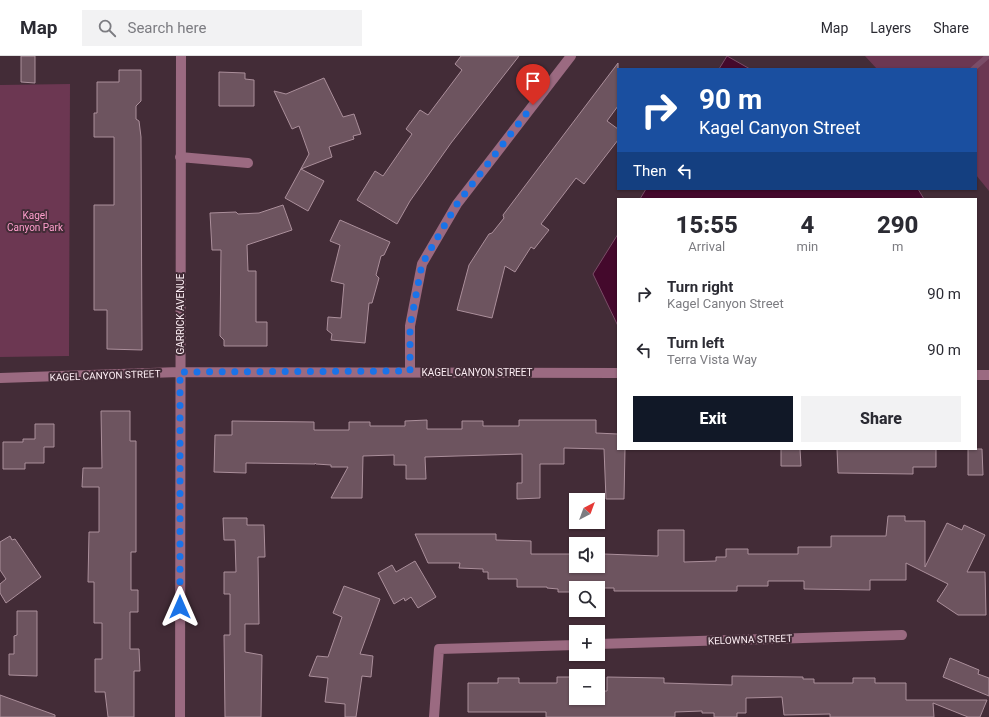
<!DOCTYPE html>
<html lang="en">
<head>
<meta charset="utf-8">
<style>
	:root { --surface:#fff; --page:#f2f2f3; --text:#2b2b33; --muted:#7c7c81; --line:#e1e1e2; --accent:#111827 }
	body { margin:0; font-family:Roboto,sans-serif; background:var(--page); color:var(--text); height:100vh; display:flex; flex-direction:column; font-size:15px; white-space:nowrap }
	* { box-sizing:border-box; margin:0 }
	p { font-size:13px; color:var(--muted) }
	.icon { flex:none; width:22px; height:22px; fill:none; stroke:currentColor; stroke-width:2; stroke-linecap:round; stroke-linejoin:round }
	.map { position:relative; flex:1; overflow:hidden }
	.details { position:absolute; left:617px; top:142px; width:360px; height:252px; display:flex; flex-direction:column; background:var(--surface); border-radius:0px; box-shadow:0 1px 3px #0004 }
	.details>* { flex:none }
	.guide { position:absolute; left:617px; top:12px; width:360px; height:122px; border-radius:0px; box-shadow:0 1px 3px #0004; background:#1a4fa0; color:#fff; overflow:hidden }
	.needle { width:26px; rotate:41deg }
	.buttons { position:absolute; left:569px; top:437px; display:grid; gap:8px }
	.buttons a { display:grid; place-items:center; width:36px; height:36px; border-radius:0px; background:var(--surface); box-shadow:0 1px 3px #0004; font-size:20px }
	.pin { position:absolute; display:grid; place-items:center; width:34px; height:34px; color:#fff; margin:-41px -17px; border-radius:50% 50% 50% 0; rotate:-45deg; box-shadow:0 0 4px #0007 }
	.pin .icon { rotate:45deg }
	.me { position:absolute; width:44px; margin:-22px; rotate:0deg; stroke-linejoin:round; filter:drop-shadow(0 0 3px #0008) }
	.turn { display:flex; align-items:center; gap:14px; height:84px; padding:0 16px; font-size:18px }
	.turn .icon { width:52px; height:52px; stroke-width:2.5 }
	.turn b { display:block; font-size:28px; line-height:34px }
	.then { display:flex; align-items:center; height:38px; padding:0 16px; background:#0003; gap:8px; font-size:15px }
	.eta { display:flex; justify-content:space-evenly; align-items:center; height:68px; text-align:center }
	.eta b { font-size:24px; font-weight:800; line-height:28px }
	.primary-button { display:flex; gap:8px; margin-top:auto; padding:8px 16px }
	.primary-button a { flex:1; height:46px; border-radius:0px; background:var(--accent); color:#fff; font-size:16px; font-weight:800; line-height:46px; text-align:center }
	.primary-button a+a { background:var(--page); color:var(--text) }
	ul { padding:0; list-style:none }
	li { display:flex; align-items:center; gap:12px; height:56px; padding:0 16px }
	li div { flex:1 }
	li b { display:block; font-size:15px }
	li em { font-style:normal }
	header { display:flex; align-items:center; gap:24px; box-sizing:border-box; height:56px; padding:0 20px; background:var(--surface); border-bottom:1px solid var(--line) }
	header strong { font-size:19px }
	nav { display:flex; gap:22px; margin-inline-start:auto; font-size:14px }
	.search { width:280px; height:36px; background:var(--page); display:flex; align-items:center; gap:10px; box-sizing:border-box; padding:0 14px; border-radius:0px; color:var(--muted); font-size:15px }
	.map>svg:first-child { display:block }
	.green { fill:#6c3752 }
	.water { fill:#44092c; stroke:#7b4d68 }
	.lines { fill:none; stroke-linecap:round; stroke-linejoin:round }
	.stream { stroke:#7b4d68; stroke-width:5.5 }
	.building { fill:#6d545f; stroke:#ab8f9b }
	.minor { stroke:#9b6a81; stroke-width:10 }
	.route { stroke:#1a73e8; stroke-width:7; stroke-dasharray:0 12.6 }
	.labels { text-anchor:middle; stroke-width:4; stroke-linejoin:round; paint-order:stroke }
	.park-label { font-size:10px; fill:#ff9fcd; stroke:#432c37 }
	.street-label { font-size:10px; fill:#fcedf3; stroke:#432c37 }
</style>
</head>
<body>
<header>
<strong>Map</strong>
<div class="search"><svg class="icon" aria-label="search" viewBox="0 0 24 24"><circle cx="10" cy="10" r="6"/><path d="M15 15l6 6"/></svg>Search here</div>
<nav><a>Map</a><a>Layers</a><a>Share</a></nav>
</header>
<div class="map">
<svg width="989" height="661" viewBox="0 0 989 661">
	<rect width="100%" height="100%" fill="#432c37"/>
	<path class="green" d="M 865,0 L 989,0 L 989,135 L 976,119 L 976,13 L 877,13 Z
		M 70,28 L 69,300 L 0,301 L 0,29 Z"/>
	<path class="water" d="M 727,0 L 750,13 L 719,13 Z
		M 646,133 L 918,133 L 924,143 L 640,143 Z
		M 618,178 L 618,270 L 593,218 Z"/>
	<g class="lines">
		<path class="stream" d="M 973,13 L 988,0"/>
	</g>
	<path class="building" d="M 21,0 L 35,0 L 35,27 L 21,26 Z
		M 461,0 L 519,0 L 451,87 L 410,145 L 397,168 L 357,144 L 375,115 L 383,120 L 412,78 L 406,73 L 420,54 L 428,59 L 462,14 L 455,8 Z
		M 618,7 L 618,50 L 607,65 L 618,73 L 618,84 L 584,128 L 576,122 L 541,168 L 549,174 L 534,193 L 531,191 L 515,216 L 505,210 L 492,262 L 457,254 L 469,209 L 489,178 L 492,177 L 504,162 L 503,159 Z
		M 119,14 L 141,14 L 141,45 L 136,50 L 136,63 L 139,65 L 141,81 L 142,294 L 107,293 L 107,254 L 94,254 L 94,149 L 114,149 L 114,81 L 94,81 L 94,57 L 97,57 L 97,26 L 119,26 Z
		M 219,16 L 245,17 L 245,23 L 254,24 L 254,50 L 219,50 Z
		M 324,22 L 343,61 L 354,58 L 361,78 L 353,80 L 354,83 L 329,91 L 332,101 L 301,113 L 324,125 L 308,155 L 285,142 L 309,98 L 299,70 L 292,73 L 274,35 L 286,38 Z
		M 283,149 L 292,174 L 247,189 L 248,215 L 256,215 L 256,266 L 267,266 L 267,290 L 224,290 L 224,284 L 220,280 L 221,194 L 212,194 L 210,157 L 236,156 L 238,158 L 259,157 Z
		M 340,164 L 390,186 L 384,199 L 381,200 L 376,219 L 379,222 L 372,247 L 369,247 L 365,287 L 331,284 L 332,278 L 327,274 L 328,261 L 341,262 L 344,228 L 331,225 L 340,189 L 330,185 Z
		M 101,355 L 130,355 L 130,385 L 136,385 L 136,496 L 131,496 L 131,534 L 138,534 L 138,556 L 130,556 L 130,593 L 139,593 L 140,615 L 134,615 L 134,661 L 108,661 L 105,636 L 95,636 L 95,603 L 102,603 L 102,567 L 94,567 L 94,526 L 88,526 L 89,476 L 99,476 L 99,431 L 82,431 L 83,412 L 102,412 Z
		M 427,364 L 427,373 L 462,373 L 462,365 L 483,365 L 483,370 L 519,370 L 519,364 L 596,364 L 596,377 L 618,378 L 618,393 L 625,393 L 624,443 L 606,443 L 604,393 L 564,392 L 564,408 L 540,408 L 540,442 L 517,443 L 517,427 L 522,427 L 522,398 L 425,401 L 426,423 L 406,423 L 406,409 L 394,409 L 394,399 L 363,400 L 362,442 L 331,442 L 348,411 L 331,411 L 331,409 L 316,408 L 315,407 L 315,408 L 246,407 L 246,417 L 214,416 L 215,379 L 232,379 L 232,365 L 314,366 L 314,374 L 349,374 L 349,366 L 370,366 L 370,370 L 405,370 L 405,365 Z
		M 35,368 L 54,368 L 54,391 L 44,391 L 44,407 L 25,407 L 25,413 L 3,413 L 3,386 L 23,386 L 23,383 L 35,383 Z
		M 781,393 L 800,393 L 801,410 L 781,410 Z
		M 837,393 L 936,393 L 936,411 L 913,411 L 913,418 L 838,417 Z
		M 968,393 L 982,393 L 983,419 L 968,419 Z
		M 888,460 L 905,460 L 905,465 L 925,465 L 925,511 L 947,467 L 962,474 L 964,469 L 985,479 L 967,516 L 985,516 L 986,559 L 958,559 L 937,545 L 948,528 L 906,507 L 906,524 L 870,524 L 870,534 L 804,533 L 804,525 L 768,525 L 768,530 L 737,530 L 737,535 L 614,535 L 614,532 L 576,532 L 576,536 L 558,536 L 558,533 L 547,532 L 547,531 L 517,531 L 517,523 L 488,523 L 488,516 L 483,516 L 483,513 L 459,512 L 460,507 L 428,507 L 415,478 L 496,478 L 496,484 L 531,485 L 531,498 L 574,498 L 574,507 L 576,507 L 576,510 L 604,510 L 604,498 L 658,500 L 658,474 L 684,474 L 684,506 L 716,505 L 716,501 L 726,501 L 726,493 L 748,493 L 748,498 L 798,498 L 798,491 L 831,491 L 831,480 L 886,480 Z
		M 223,462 L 247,462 L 247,469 L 264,469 L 265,501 L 258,501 L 259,568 L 245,568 L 245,596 L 262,599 L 261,661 L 225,661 L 224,579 L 230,579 L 230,538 L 224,538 L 224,516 L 236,516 L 235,484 L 224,484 Z
		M 10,480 L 12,484 L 15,483 L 41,521 L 6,547 L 0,537 L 0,528 L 6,523 L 0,514 L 0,486 Z
		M 415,505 L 436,541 L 418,552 L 411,541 L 405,545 L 404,542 L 394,548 L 378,517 L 392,509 L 396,516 Z
		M 344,530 L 380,543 L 360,598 L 373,600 L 371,621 L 362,620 L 356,661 L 345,661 L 345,648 L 325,646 L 328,622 L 309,620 L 317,600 L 328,601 L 342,561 L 333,557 Z
		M 17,555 L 37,555 L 37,620 L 9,619 L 9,598 L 14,598 L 14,580 L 17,579 Z
		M 950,602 L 979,614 L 978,618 L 989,622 L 989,640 L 943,621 Z
		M 732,620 L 803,621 L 803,623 L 814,623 L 814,627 L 853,627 L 853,622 L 875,622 L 875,627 L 906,627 L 906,644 L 987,644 L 980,661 L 968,661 L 933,647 L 934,661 L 830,661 L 830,658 L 784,659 L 782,641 L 746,642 L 746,657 L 737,657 L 737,661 L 714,661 L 714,657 L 702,657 L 702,655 L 675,656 L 675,661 L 546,661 L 546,656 L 468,656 L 468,627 L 498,627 L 498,622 L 519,622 L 519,627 L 557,627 L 557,621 L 576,621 L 576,642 L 598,642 L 598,635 L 607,635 L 607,621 L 664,622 L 664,627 L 732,629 Z
		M 0,639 L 55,659 L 55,661 L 0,661 Z"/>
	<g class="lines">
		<path class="minor" d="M 180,101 L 248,107
			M 410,315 L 410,270 L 422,208 L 457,148 L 571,0
			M 976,319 L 989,319
			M 0,322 L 180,316 L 618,317
			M 598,588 L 902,579
			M 180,661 L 181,0
			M 434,661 L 439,593 L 576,589"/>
	</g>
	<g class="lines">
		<path class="route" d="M 180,551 L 180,316 L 410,315 L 410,270 L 422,208 L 457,148 L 533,49"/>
	</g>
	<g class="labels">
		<g class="park-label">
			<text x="35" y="163">Kagel<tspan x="35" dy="12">Canyon Park</tspan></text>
		</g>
		<g class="street-label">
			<text transform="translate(180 258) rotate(-90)" y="4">GARRICK AVENUE</text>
			<text x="477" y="320">KAGEL CANYON STREET</text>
			<text transform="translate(105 319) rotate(-2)" y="4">KAGEL CANYON STREET</text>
			<text transform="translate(750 583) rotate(-2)" y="4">KELOWNA STREET</text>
		</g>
	</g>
</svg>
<div class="buttons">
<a><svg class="needle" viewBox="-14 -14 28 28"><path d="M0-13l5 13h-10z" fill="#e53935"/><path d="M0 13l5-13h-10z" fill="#7c7c81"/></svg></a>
<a><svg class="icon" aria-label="sound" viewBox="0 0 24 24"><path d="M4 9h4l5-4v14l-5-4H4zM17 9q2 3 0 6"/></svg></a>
<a><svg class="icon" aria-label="search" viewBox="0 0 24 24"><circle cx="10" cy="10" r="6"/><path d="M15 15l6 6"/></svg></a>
<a>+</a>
<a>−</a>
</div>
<div class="pin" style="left:533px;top:49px;background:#d93025"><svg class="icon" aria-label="arrive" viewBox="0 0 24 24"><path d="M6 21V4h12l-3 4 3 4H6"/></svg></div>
<svg class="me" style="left:180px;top:551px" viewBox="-20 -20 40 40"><path d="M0-17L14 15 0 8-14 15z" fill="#1a73e8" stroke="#fff" stroke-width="4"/></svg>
<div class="guide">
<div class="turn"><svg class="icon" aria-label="right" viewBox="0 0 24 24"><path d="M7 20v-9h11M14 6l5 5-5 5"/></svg><div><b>90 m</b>Kagel Canyon Street</div></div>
<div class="then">Then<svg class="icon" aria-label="left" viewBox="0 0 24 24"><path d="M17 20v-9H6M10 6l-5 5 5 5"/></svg></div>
</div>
<section class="details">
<div class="eta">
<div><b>15:55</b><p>Arrival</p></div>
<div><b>4</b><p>min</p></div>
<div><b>290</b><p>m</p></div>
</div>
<ul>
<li><svg class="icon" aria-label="right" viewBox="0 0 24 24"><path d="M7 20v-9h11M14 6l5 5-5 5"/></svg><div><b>Turn right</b><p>Kagel Canyon Street</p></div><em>90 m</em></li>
<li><svg class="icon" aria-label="left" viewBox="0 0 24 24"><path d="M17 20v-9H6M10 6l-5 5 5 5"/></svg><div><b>Turn left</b><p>Terra Vista Way</p></div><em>90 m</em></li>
</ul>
<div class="primary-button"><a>Exit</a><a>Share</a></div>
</section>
</div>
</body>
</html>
